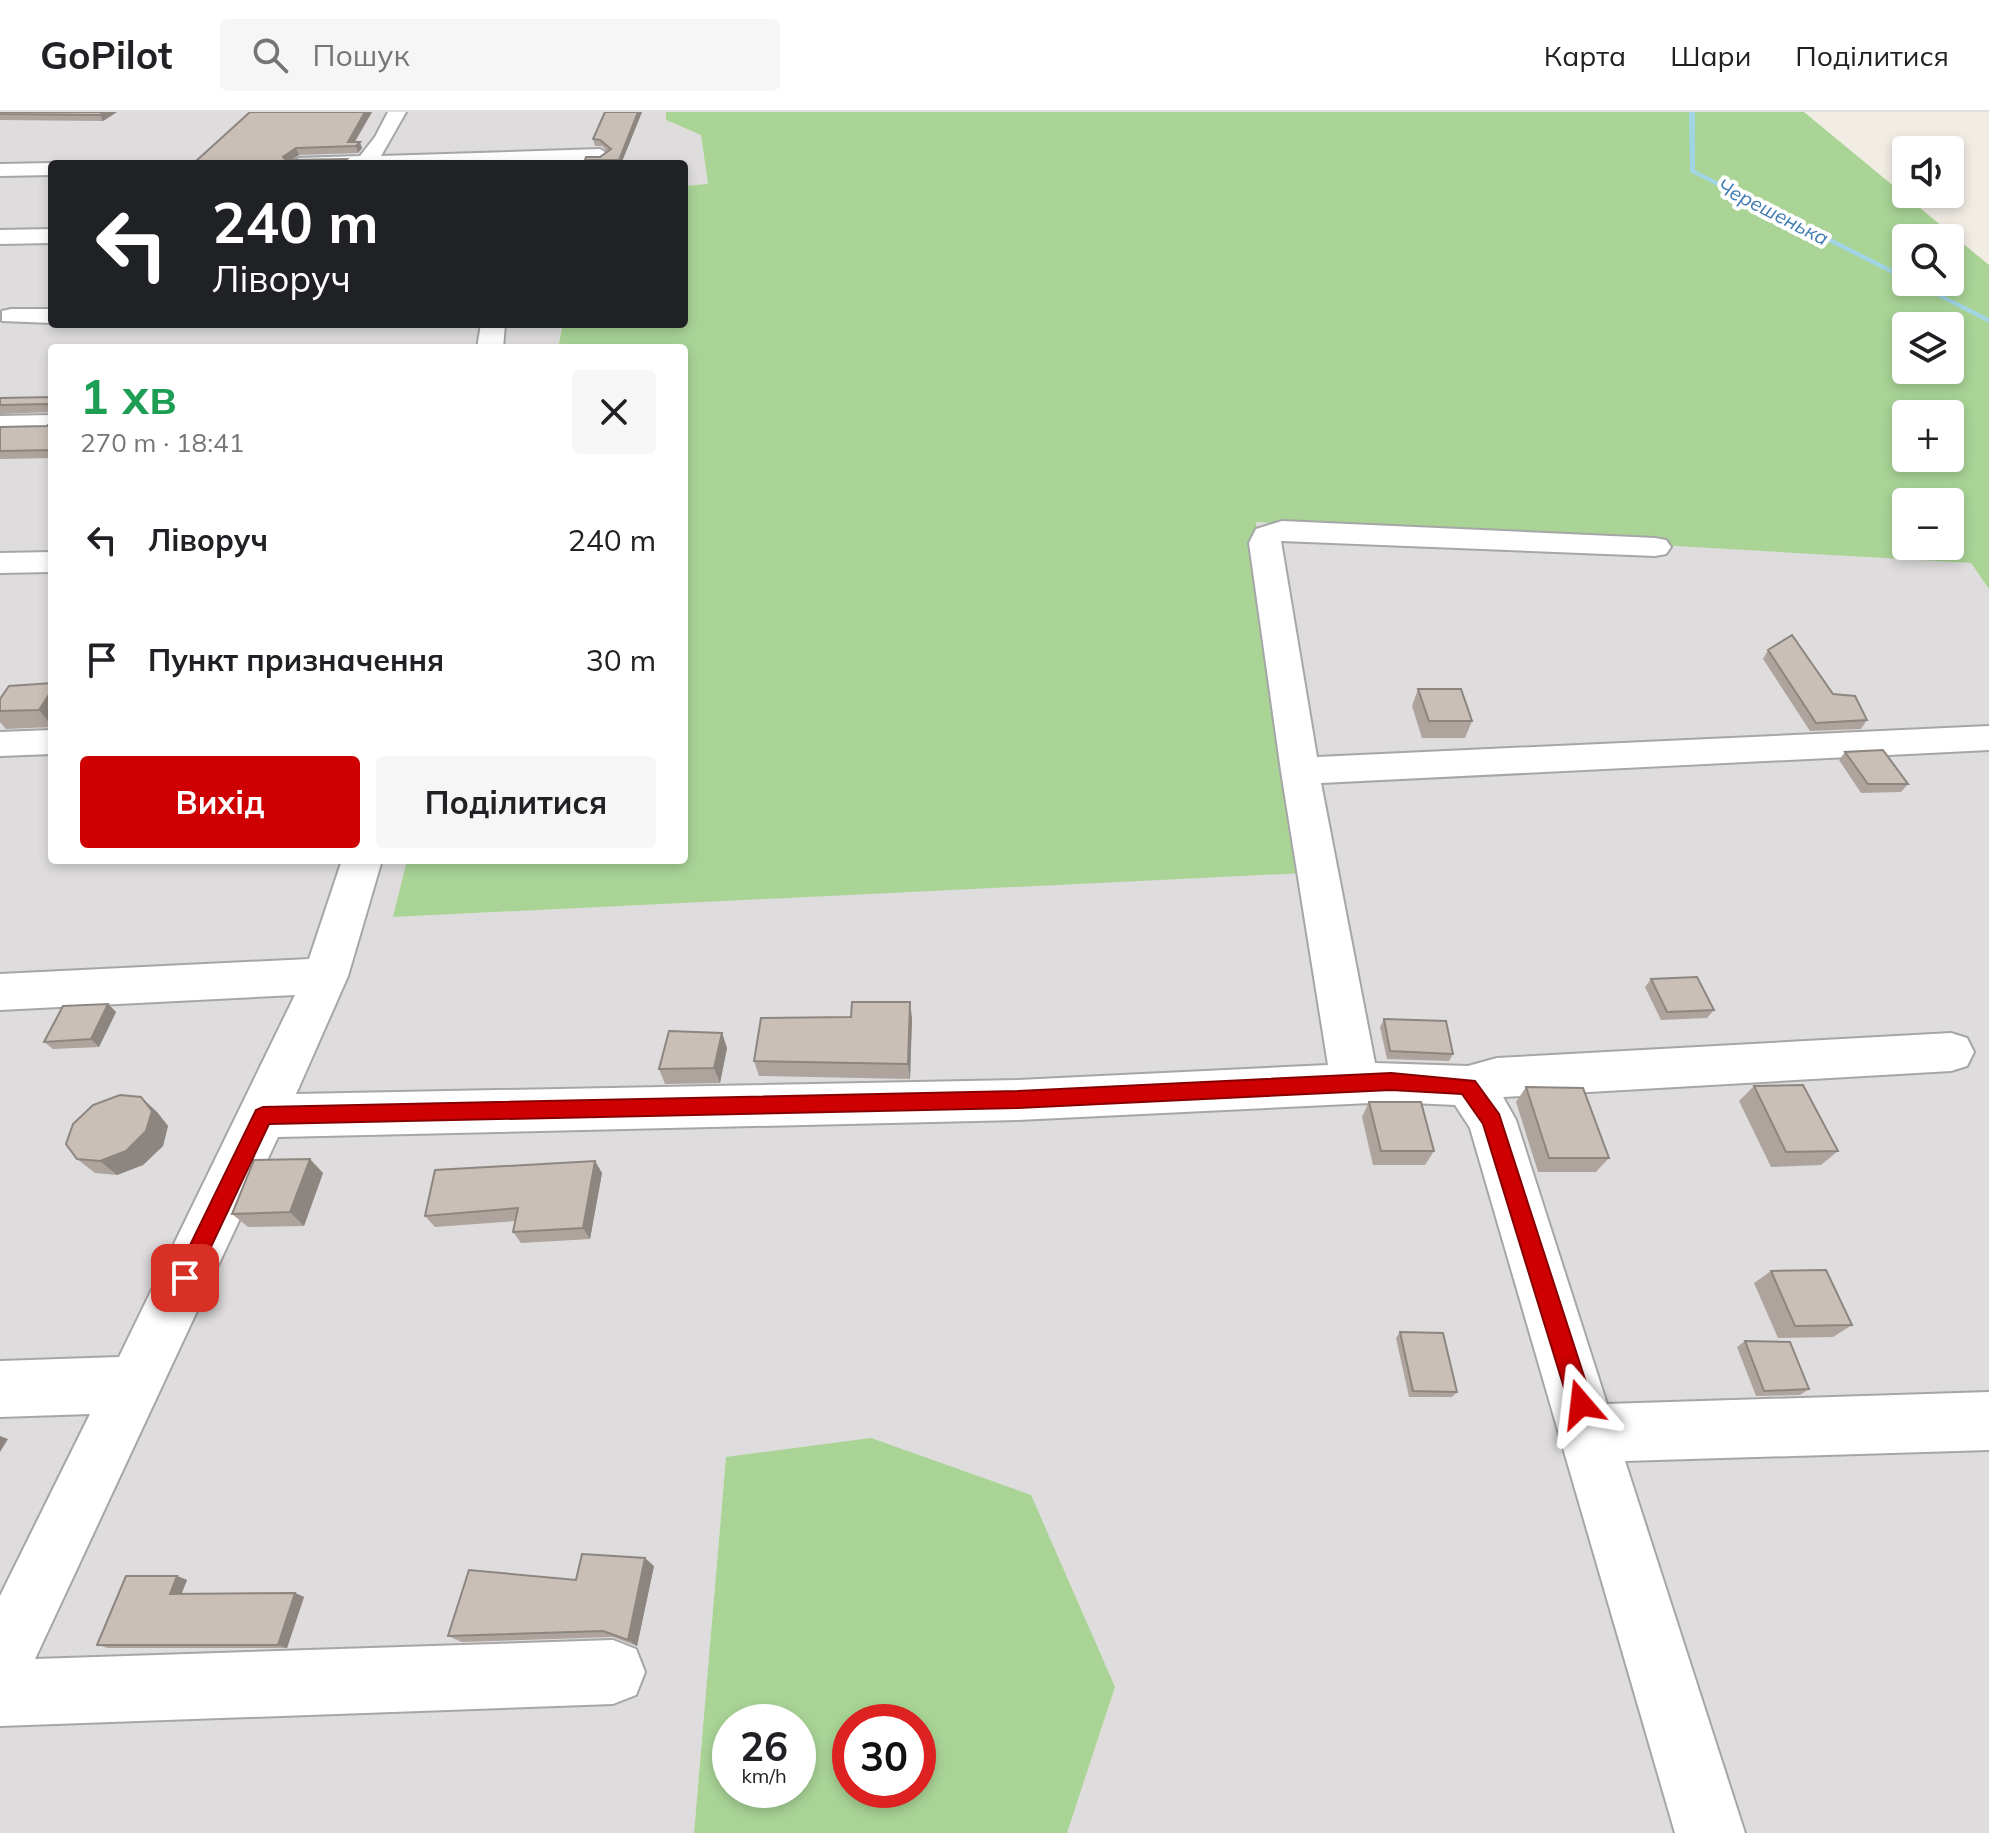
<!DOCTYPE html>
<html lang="uk">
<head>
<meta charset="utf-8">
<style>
	:root { --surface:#fff; --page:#f6f6f6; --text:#202124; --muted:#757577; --line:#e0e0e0; --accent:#cf0002 }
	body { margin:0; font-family:Mulish,sans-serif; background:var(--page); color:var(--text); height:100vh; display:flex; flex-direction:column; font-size:30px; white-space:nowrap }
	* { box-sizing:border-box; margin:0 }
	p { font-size:26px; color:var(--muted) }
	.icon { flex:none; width:44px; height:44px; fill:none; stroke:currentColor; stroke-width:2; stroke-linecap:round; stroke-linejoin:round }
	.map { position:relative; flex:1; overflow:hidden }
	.side { position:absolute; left:48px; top:232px; width:640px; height:520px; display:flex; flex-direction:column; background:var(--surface); border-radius:8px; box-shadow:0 4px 12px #0003 }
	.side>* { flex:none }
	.guide { position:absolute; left:48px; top:48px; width:640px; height:168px; border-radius:8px; box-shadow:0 4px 12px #0003; background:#202124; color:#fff; overflow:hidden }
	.buttons { position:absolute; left:1892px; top:24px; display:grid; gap:16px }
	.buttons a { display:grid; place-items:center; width:72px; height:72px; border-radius:8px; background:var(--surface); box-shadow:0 4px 12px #0003; font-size:40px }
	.speed { position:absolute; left:712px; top:1592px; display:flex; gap:16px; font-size:40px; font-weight:700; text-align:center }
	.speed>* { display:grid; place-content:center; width:104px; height:104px; border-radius:50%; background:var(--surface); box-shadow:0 4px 12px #0003; line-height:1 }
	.speed small { font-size:20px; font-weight:400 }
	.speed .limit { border:12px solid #d22; background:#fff; color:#111 }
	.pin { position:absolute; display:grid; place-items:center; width:68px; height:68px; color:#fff; margin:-34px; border-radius:16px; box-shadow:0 4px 12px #0006 }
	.me { position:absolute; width:88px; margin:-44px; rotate:343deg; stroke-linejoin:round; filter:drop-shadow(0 0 6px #0008) }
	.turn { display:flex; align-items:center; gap:28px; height:168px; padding:0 32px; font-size:36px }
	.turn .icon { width:104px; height:104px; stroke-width:2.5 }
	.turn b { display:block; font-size:56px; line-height:68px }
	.round { display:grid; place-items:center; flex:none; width:84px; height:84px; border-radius:8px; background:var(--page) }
	.summary { display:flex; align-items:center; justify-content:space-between; height:136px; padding:0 32px }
	h1 { font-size:48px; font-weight:700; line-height:60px; color:#1e9e55 }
	.cta { display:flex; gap:16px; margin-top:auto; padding:16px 32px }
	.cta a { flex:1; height:92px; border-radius:8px; background:var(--accent); color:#fff; font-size:32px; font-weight:700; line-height:92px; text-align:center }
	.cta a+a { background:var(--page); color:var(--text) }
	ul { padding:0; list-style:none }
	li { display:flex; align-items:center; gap:24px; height:120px; padding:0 32px }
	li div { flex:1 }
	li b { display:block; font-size:30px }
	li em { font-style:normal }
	header { display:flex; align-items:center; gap:48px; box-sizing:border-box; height:112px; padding:0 40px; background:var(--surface); border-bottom:2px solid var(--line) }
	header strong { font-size:38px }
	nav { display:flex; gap:44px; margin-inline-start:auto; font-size:28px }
	.search { width:560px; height:72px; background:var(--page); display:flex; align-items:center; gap:20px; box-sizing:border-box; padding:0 28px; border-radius:8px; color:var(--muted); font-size:30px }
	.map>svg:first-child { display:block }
	.residential { fill:#dedcdc }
	.forest { fill:#a9d496; fill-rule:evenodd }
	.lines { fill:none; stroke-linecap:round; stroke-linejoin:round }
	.stream { fill:#a1d5e3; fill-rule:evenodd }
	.minor-casing { stroke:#a6a6a6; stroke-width:4 }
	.minor { fill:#fff; fill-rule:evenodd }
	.wall { fill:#aea49d }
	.shaded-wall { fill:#8d8680 }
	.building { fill:#cabfb7; stroke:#8d8680; stroke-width:2 }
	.route { fill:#cf0002; stroke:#870001; stroke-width:2 }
	.labels { text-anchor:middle; stroke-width:8; stroke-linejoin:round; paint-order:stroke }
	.far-water-label { font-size:20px; font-style:italic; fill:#3f7ab1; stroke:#fff }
</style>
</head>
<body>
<header>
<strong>GoPilot</strong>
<div class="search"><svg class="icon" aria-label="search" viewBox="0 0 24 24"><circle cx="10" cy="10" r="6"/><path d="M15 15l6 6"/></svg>Пошук</div>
<nav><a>Карта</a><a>Шари</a><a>Поділитися</a></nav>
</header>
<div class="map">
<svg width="1989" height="1721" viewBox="0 0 1989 1721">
	<rect width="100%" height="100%" fill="#f1ede5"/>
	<path class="residential" d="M 0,0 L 666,0 L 666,8 L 701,23 L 708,73 L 684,74 L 684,52 L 52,52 L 52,212 L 563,212 L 558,236 L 52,236 L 52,748 L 407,748 L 394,805 L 1304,760 L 1255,409 L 1971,451 L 1989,477 L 1989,1721 L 1067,1721 L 1115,1575 L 726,1345 L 694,1721 L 0,1721 Z"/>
	<path class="forest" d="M 666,0 L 1804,0 L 1989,153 L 1989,477 L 1971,451 L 1256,410 L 1304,761 L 393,805 L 407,748 L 684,748 L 684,236 L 558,236 L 563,212 L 684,212 L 684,74 L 708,72 L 701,23 L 666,8 ZM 1906,126 L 1950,126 L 1950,170 L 1906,170 ZM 1906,214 L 1950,214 L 1950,258 L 1906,258 ZM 1906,302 L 1950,302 L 1950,346 L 1906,346 ZM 1906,390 L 1950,390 L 1950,434 L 1906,434 Z
		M 871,1326 L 1031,1383 L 1115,1575 L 1067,1721 L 694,1721 L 726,1345 ZM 730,1610 L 798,1610 L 798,1678 L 730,1678 ZM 850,1610 L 918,1610 L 918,1678 L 850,1678 Z"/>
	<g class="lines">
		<path class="stream" d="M 1689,0 L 1695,0 L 1695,58 L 1906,164 L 1906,169 L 1690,60 Z
			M 1909,170 L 1917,170 L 1989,206 L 1989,211 Z"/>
		<g class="minor-casing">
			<path id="minor" d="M 388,0 L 406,0 L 381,44 L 600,37 L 610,43 L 600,49 L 289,52 L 299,46 L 360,44 L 375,25 Z
				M 0,52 L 52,51 L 56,52 L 52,52 L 52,63 L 0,64 Z
				M 52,117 L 52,131 L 0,132 L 0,118 Z
				M 11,197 L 52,197 L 52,211 L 2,209 L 2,199 Z
				M 481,212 L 505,212 L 503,236 L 477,236 Z
				M 52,303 L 52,319 L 0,320 L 0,304 Z
				M 1282,409 L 1655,426 L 1666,428 L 1671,435 L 1666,442 L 1655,444 L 1281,429 L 1317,645 L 1989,614 L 1989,638 L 1321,671 L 1375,951 L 1468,954 L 1497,946 L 1951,921 L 1967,926 L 1974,940 L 1967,954 L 1951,959 L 1503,985 L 1516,1008 L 1607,1292 L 1989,1280 L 1989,1338 L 1625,1349 L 1745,1721 L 1675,1721 L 1470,1016 L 1455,993 L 1391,990 L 1018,1008 L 278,1025 L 35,1547 L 613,1528 L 636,1537 L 645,1560 L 636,1583 L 613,1592 L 0,1614 L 0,1484 L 90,1302 L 0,1305 L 0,1249 L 119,1245 L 295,883 L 0,898 L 0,862 L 309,847 L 342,748 L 382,748 L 348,864 L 296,982 L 1018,968 L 1328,953 L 1281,659 L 1249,431 L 1256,417 Z
				M 52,440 L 52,460 L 0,461 L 0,441 Z
				M 52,618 L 52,642 L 0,644 L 0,620 Z"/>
		</g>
		<use href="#minor" class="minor"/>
	</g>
	<path class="wall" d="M 0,0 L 117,0 L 103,9 L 0,8 Z
		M 372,0 L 355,30 L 362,36 L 358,41 L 299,43 L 291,48 L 347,47 L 349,52 L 109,52 L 195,50 Z
		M 605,0 L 642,0 L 621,52 L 586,52 L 585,48 L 600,45 L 608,40 L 602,34 L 595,34 L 593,27 Z
		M 52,285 L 52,346 L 0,347 L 0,315 L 47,314 L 50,311 L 50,300 L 0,302 L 0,286 Z
		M 1768,538 L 1833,582 L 1867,608 L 1861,617 L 1810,619 L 1763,547 Z
		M 52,571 L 52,615 L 6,617 L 0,610 L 0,587 Z
		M 1418,577 L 1472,609 L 1465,626 L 1422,626 L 1412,594 Z
		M 1845,640 L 1908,672 L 1901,680 L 1861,681 L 1839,648 Z
		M 1651,867 L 1714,898 L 1707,906 L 1661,908 L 1645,875 Z
		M 108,892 L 116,900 L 99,935 L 53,937 L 44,930 Z
		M 851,905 L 912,906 L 910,967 L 759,964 L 754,949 Z
		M 1384,907 L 1453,942 L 1449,949 L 1387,947 L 1380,915 Z
		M 722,921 L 727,936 L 720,971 L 665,972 L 659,957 Z
		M 1754,974 L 1838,1039 L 1821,1053 L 1771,1055 L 1739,989 Z
		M 1526,975 L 1609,1046 L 1596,1060 L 1538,1060 L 1516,990 Z
		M 1369,990 L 1434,1039 L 1425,1053 L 1373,1053 L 1362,1005 Z
		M 157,1000 L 168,1014 L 163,1034 L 143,1053 L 117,1063 L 95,1061 L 77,1047 Z
		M 595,1049 L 602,1061 L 590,1127 L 521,1131 L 513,1120 L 515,1109 L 435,1115 L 425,1104 Z
		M 323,1061 L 304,1114 L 248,1115 L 232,1102 Z
		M 1771,1159 L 1852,1213 L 1833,1225 L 1778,1226 L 1754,1171 Z
		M 1400,1220 L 1457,1280 L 1452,1285 L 1409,1285 L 1396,1226 Z
		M 1745,1229 L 1809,1277 L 1800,1283 L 1756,1284 L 1737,1235 Z
		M 654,1454 L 637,1534 L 613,1525 L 462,1530 L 448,1524 L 576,1468 Z
		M 177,1464 L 187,1468 L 181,1482 L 295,1481 L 304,1485 L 287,1536 L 108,1536 L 97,1533 Z"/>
	<path class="shaded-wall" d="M 104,0 L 117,0 L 103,9 L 100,3 Z
		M 365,0 L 372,0 L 352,34 L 348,30 Z
		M 638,0 L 642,0 L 621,52 L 620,52 L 619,48 Z
		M 360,30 L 362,36 L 358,41 L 356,34 Z
		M 296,36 L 299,43 L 286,52 L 283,45 Z
		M 52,578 L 52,614 L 39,598 Z
		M 910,890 L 912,906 L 910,967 L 908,952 Z
		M 108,892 L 116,900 L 99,935 L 91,927 Z
		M 722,921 L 727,936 L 720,971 L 714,956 Z
		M 141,985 L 157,1000 L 168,1014 L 163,1034 L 143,1053 L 117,1063 L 100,1049 Z
		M 310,1047 L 323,1061 L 304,1114 L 290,1100 Z
		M 595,1049 L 602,1061 L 590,1127 L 583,1116 Z
		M 0,1324 L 8,1327 L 0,1340 Z
		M 645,1446 L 654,1454 L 637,1534 L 628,1528 Z
		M 177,1464 L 187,1468 L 180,1486 L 170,1482 Z
		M 295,1481 L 304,1485 L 287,1536 L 278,1533 Z"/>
	<path class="building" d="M 0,0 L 104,0 L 100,3 L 0,2 Z
		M 250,0 L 365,0 L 348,30 L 360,30 L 356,34 L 296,36 L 283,45 L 286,48 L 347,47 L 341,52 L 109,52 L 195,50 Z
		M 605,0 L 638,0 L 619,48 L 585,48 L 586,45 L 600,45 L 611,37 L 600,28 L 593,27 Z
		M 52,285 L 52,338 L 0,339 L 0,315 L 47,314 L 50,311 L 50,295 L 47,292 L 0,293 L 0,286 Z
		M 1792,523 L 1833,582 L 1855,584 L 1867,608 L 1816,611 L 1768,538 Z
		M 52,571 L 52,578 L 39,598 L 0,599 L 0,587 L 9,574 Z
		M 1418,577 L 1461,577 L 1472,609 L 1429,609 Z
		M 1883,638 L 1908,672 L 1868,672 L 1845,640 Z
		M 1697,865 L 1714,898 L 1667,900 L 1651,867 Z
		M 852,890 L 910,890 L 908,952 L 754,949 L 761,906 L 851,905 Z
		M 108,892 L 91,927 L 44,930 L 63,894 Z
		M 1384,907 L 1446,909 L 1453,942 L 1390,939 Z
		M 669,919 L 722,921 L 714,956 L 659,957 Z
		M 1803,973 L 1838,1039 L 1786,1040 L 1754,974 Z
		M 1526,975 L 1583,976 L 1609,1046 L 1549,1046 Z
		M 120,983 L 141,985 L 152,999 L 146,1019 L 126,1039 L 100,1049 L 77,1047 L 66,1032 L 73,1012 L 93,993 Z
		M 1369,990 L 1421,990 L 1434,1039 L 1381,1039 Z
		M 310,1047 L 290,1100 L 232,1102 L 254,1048 Z
		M 595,1049 L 583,1116 L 513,1120 L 518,1096 L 425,1104 L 435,1058 Z
		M 1826,1158 L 1852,1213 L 1795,1214 L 1771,1159 Z
		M 1400,1220 L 1443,1221 L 1457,1280 L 1413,1279 Z
		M 1745,1229 L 1790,1230 L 1809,1277 L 1764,1279 Z
		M 582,1442 L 645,1446 L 628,1528 L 603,1519 L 448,1524 L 469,1458 L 576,1468 Z
		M 126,1464 L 177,1464 L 170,1482 L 295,1481 L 278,1533 L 97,1533 Z"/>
	<path class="route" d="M 1391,961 L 1475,969 L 1499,1002 L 1593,1292 L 1589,1300 L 1581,1304 L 1573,1300 L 1569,1292 L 1483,1012 L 1462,982 L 1391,978 L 1018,996 L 269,1012 L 193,1173 L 185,1176 L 178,1173 L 174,1166 L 256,998 L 263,995 L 1018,979 Z"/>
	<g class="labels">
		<g class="far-water-label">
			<text transform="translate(1773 100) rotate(27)" y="7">Черешенька</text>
		</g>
	</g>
</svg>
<div class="buttons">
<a><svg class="icon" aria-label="sound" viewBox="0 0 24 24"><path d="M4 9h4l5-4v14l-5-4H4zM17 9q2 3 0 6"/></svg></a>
<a><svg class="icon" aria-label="search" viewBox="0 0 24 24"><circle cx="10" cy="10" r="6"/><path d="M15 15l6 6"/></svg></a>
<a><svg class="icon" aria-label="layers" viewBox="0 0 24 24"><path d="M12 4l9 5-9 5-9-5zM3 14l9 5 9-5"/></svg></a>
<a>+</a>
<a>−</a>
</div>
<div class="speed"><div>26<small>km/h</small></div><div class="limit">30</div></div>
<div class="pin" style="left:185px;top:1166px;background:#d93025"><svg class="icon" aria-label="arrive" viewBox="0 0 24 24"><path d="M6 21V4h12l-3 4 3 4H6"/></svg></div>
<svg class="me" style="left:1581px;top:1292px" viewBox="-20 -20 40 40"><path d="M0-17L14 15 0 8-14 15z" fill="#cf0002" stroke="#fff" stroke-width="4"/></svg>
<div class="guide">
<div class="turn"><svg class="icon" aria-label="left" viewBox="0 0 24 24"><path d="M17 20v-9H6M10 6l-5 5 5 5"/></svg><div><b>240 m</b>Ліворуч</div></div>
</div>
<section class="side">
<div class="summary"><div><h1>1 хв</h1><p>270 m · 18:41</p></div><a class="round"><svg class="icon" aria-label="close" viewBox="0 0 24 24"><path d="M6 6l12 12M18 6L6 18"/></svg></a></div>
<ul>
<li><svg class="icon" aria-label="left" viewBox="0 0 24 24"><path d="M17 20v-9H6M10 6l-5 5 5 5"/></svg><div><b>Ліворуч</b></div><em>240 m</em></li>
<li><svg class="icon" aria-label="arrive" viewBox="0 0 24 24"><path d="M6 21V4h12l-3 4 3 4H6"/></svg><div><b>Пункт призначення</b></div><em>30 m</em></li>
</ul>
<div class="cta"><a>Вихід</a><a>Поділитися</a></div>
</section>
</div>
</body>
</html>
